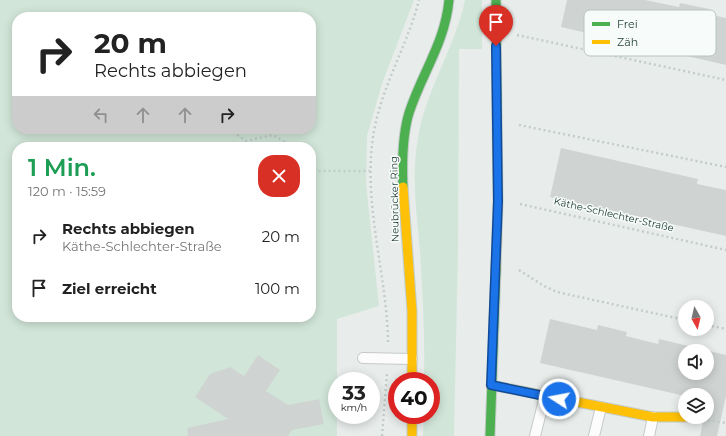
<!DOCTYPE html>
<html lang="de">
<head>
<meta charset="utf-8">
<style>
	:root { --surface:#fff; --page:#f2f2f2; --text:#222; --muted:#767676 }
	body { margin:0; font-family:Montserrat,sans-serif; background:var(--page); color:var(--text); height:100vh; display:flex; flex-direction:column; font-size:15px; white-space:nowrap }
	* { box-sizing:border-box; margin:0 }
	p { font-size:13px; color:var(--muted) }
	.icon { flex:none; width:22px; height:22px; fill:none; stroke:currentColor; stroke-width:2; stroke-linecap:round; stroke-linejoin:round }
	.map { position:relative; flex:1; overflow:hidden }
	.sheet { position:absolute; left:12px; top:142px; width:304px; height:180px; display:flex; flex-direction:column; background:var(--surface); border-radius:16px; box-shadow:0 2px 10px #0003 }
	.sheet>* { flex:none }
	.banner { position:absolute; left:12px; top:12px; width:304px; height:122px; border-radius:16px; box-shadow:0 2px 10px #0003; background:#fff; color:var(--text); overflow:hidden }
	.needle { width:26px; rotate:172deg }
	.controls { position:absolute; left:678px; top:300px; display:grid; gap:8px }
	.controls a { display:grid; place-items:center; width:36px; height:36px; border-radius:50%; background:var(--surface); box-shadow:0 2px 10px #0003; font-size:20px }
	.speed { position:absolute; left:328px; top:372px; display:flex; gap:8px; font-size:20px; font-weight:700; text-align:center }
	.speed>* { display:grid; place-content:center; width:52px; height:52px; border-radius:50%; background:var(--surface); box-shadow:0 2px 10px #0003; line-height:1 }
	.speed small { font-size:10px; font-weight:400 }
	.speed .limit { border:6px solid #d22; background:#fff; color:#111 }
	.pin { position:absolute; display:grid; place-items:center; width:34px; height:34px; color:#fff; margin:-41px -17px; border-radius:50% 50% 50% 0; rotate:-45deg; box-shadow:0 0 4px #0007 }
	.pin .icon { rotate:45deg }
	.me { position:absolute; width:44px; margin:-22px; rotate:281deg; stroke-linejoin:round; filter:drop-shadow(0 0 3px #0008) }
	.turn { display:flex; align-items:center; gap:14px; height:84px; padding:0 16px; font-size:18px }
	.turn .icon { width:52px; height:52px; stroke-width:2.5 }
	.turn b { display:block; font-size:28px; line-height:34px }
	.lanes { display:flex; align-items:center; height:38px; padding:0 16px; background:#0003; justify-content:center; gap:20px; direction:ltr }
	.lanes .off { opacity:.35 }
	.round { display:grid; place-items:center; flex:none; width:42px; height:42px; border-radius:16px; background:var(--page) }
	.overview { display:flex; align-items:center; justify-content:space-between; height:68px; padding:0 16px }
	h1 { font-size:24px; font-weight:600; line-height:30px; color:#1e9e55 }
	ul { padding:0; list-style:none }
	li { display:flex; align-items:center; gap:12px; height:52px; padding:0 16px }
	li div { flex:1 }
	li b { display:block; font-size:15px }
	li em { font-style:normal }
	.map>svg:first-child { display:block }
	.green { fill:#d1e6d8; fill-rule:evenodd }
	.building { fill:#cfd4d2; fill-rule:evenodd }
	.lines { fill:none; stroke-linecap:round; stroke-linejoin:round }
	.lane-casing { stroke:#c5cac8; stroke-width:12 }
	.fast-casing { stroke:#c3cbc8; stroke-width:11 }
	.slow-casing { stroke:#c3cbc8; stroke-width:11 }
	.path { stroke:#c3ccca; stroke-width:2.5; stroke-dasharray:2 3; stroke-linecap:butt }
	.lane { stroke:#fcfcfc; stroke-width:10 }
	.fast { stroke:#4caf50; stroke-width:9 }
	.slow { stroke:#ffc107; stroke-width:9 }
	.route-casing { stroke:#114b97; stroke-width:10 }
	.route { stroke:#1a73e8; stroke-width:7 }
	.labels { text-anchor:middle; stroke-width:3; stroke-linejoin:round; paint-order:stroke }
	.street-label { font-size:10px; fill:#24423a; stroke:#f7fbf9 }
	.key { fill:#f7fbf9; stroke:#b8c4c0; stroke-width:1 }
	.key-label { font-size:11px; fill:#24423a }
</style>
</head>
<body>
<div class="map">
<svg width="726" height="436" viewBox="0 0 726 436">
	<rect width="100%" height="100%" fill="#e8edeb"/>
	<path class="green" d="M 0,0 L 414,0 L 382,84 L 367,136 L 366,183 L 379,306 L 337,319 L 337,436 L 0,436 ZM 17,17 L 311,17 L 311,129 L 17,129 ZM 17,147 L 311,147 L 311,317 L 17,317 Z
		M 465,0 L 482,0 L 482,49 L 459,49 L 458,252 L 454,436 L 423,436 L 424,415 L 431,415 L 431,381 L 424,381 C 425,338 423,296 420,253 C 417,215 411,176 418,138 C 426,89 455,48 465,0 Z"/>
	<path class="building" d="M 567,0 L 645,0 L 679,7 L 680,3 L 709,9 L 708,14 L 726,18 L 726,65 L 561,27 Z
		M 561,148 L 698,179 L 697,184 L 726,190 L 726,236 L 550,197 Z
		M 550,319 L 597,330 L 598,325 L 627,332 L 626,336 L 658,344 L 659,339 L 726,355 L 726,396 L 717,436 L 700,436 L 704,417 L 707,417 L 707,395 L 685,396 L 540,363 ZM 685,351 L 707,351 L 707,373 L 685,373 Z
		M 258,355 L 280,370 L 266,391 L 288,405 L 319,399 L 324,424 L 292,430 L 288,436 L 188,436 L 187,428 L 228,419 L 195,397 L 210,374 L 230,367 L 244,376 Z"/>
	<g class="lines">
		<g class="lane-casing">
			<path id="lane" d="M 363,358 L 412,359
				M 535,436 L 545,396
				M 594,436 L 601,407
				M 649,436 L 653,417"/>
		</g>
		<g class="fast-casing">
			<path id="fast" d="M 496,0 L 497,116
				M 403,187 C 402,163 402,136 409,113 C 422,73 445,43 449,0
				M 490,436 L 496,269"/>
		</g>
		<g class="slow-casing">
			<path id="slow" d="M 403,187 L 412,311 L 412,381
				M 496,269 L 498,201 L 497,116
				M 491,385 L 653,417 L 688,417
				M 412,415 L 412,436"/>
		</g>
		<path class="path" d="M 517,35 L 726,80
			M 519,125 L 726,167
			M 229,129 L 246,141 L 273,135 L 294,147
			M 311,165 L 317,171 L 370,171
			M 520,204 L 726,250
			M 519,270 L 544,286 L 557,292 L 685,320
			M 707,325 L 726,329
			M 388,342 C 387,274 363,206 373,137 C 380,89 407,47 419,0
			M 708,420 L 726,423
			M 382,436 L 387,373"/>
		<use href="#lane" class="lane"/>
		<use href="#fast" class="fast"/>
		<use href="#slow" class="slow"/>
	</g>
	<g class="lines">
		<g class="route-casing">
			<path id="route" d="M 496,46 L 498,201 L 491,385 L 559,399"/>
		</g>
		<use href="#route" class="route"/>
	</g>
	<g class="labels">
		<g class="street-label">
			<text transform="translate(394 199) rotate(-91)" y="4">Neubrücker Ring</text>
			<text transform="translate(614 214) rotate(13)" y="4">Käthe-Schlechter-Straße</text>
		</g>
	</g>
	<rect x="584" y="10" width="132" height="46" rx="6" class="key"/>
	<rect x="592" y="22" width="18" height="4" fill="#4caf50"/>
	<rect x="592" y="40" width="18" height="4" fill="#ffc107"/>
	<g class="key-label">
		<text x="617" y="28">Frei</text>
		<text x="617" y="46">Zäh</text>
	</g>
</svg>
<div class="controls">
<a><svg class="needle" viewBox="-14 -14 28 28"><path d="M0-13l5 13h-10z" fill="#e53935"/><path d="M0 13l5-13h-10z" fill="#767676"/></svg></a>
<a><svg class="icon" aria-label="sound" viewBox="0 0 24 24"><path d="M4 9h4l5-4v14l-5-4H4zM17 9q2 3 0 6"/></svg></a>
<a><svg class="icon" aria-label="layers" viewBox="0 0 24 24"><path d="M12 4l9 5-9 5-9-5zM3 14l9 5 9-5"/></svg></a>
</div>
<div class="speed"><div>33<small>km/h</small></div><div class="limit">40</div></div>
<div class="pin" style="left:496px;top:46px;background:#d93025"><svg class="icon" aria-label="arrive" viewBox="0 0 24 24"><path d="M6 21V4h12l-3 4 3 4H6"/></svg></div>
<svg class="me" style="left:559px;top:399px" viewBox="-20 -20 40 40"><circle r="17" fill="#1a73e8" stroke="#fff" stroke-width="3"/><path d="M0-11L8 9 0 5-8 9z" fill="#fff"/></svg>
<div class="banner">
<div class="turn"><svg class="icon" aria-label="right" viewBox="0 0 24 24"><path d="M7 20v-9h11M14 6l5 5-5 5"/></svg><div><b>20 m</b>Rechts abbiegen</div></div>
<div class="lanes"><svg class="icon off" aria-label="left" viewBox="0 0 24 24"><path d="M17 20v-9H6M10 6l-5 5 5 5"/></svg><svg class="icon off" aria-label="ahead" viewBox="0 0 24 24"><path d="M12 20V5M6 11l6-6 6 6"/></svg><svg class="icon off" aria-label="ahead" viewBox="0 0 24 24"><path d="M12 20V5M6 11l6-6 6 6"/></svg><svg class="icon" aria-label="right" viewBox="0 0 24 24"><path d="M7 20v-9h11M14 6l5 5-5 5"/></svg></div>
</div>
<section class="sheet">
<div class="overview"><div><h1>1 Min.</h1><p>120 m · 15:59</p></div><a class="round" style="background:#d93025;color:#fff"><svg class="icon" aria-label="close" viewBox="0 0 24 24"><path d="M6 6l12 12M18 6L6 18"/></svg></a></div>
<ul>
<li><svg class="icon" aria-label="right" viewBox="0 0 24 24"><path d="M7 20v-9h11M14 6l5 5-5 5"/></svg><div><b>Rechts abbiegen</b><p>Käthe-Schlechter-Straße</p></div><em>20 m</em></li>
<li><svg class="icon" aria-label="arrive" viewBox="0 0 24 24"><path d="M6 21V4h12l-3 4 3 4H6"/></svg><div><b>Ziel erreicht</b></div><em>100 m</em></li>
</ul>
</section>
</div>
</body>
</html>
